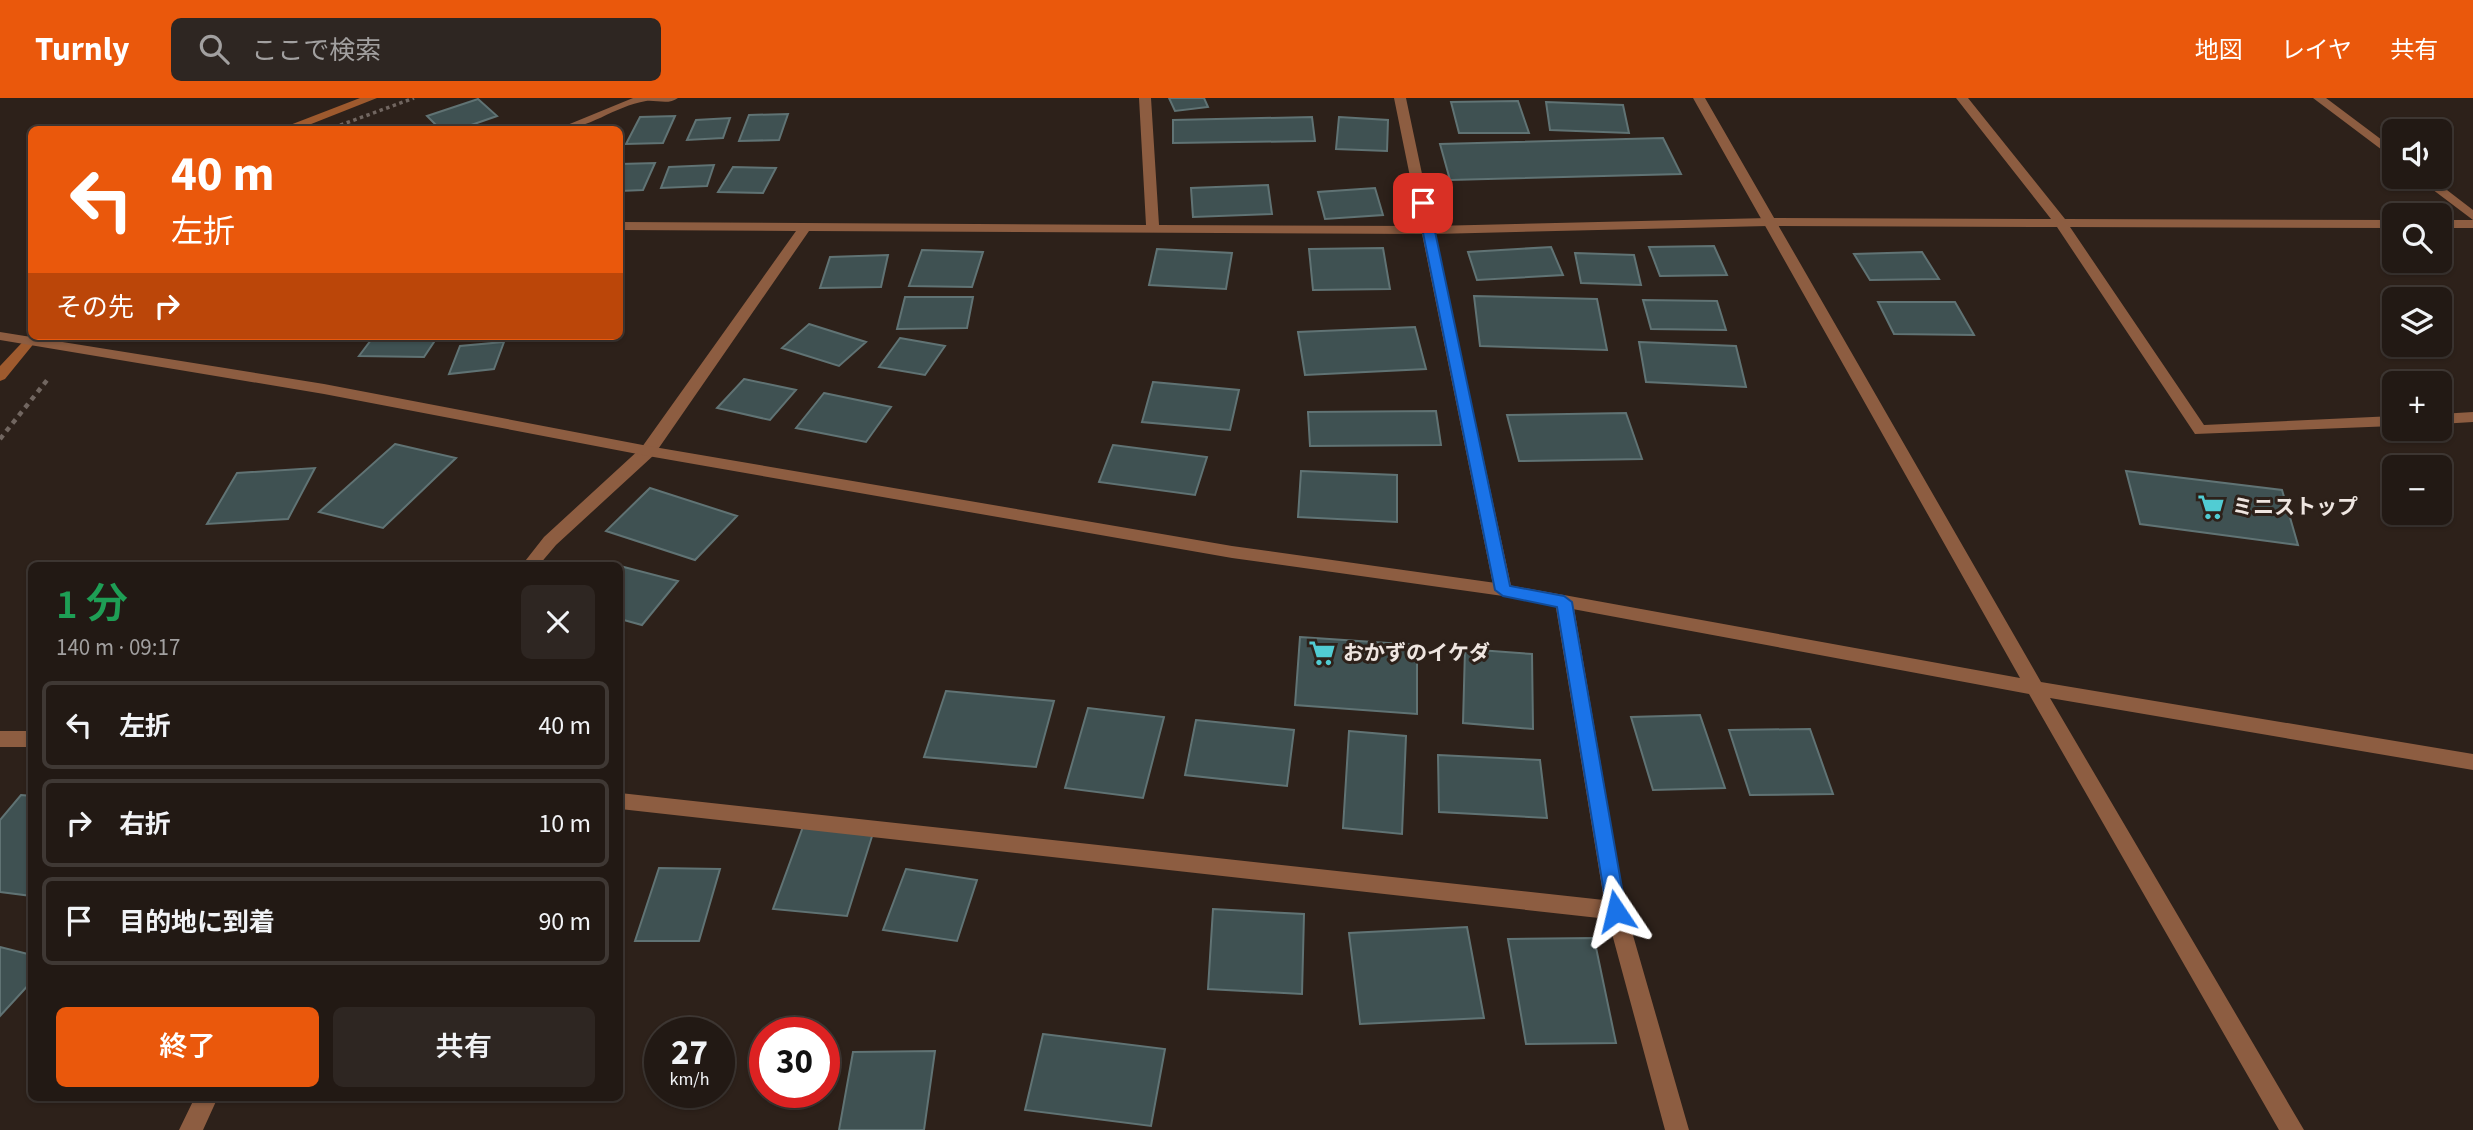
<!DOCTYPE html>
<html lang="ja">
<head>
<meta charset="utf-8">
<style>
	:root { --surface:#221914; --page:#2e2622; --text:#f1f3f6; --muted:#a2a0a0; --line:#3f3834; --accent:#ea580c }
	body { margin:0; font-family:"Source Sans 3","Noto Sans JP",sans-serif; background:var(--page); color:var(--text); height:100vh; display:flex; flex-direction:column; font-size:26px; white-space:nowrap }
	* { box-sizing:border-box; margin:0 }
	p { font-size:23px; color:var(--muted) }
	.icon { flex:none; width:38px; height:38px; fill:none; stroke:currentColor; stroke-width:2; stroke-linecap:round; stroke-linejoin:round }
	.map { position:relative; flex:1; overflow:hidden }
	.side { position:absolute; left:28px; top:464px; width:595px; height:539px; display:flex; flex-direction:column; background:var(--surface); border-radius:10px; box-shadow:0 2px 5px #0004,0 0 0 2px var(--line) }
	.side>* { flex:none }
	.guide { position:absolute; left:28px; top:28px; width:595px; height:214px; border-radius:10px; box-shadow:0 2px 5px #0004,0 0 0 2px var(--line); background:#ea580c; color:#fff; overflow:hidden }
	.buttons { position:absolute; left:2382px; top:21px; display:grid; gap:14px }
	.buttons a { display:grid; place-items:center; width:70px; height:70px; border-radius:10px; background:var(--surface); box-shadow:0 2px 5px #0004,0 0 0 2px var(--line); font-size:35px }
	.speed { position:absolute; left:644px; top:919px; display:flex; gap:14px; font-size:35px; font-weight:700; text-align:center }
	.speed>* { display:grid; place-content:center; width:91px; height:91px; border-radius:50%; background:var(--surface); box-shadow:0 2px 5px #0004,0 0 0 2px var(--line); line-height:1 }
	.speed small { font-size:18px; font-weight:400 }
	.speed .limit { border:10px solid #d22; background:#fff; color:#111 }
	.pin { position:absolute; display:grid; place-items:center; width:60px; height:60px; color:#fff; margin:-30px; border-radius:14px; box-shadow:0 4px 10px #0006 }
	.me { position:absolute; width:77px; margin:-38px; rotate:350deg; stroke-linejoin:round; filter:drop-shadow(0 0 5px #0008) }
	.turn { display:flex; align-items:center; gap:24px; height:147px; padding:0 28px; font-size:32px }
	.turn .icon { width:91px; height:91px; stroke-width:2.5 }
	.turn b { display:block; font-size:49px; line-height:60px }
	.then { display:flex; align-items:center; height:66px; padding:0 28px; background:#0003; gap:14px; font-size:26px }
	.round { display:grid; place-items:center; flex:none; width:74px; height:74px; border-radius:10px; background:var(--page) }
	.head { display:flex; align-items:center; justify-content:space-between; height:119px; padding:0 28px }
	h1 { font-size:42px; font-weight:600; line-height:52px; color:#1e9e55 }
	.button { display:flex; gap:14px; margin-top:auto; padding:14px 28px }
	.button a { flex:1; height:80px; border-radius:10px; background:var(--accent); color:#fff; font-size:28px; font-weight:600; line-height:80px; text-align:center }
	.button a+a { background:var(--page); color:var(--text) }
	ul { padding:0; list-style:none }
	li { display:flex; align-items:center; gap:21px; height:88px; margin:0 14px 10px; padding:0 14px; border:4px solid var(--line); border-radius:10px }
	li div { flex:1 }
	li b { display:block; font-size:26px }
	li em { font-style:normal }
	header { display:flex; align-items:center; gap:42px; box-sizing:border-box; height:98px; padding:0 35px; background:var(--accent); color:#fff }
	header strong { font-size:33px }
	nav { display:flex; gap:38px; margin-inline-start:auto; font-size:24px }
	.search { width:490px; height:63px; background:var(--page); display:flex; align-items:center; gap:18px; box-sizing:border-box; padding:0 24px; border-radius:10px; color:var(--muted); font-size:26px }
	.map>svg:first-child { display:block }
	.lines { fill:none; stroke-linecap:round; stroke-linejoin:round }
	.stream { fill:#9e5a2e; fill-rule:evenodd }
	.building { fill:#3f5152; stroke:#607374; stroke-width:2 }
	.path-far1 { stroke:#716660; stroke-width:3.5; stroke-dasharray:3.5 3.5; stroke-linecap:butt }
	.path { stroke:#716660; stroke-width:4.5; stroke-dasharray:5 5; stroke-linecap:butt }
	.minor { fill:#8d5d41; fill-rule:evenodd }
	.tertiary { fill:#8d5d41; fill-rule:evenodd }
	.route { fill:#1a73e8; stroke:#114b97; stroke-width:2 }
	.labels { text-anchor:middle; stroke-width:6; stroke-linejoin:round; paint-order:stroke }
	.poi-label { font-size:21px; font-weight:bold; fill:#efe6e1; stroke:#2d211a; text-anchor:start }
</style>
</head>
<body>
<header>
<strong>Turnly</strong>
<div class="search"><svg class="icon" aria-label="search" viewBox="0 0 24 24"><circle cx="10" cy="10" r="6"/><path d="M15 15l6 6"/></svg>ここで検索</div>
<nav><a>地図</a><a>レイヤ</a><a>共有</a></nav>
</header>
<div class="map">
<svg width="2473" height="1032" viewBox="0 0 2473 1032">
	<rect width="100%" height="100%" fill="#2d211a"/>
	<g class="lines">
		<path class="stream" d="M 360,0 L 377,0 L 296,32 L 277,32 Z
			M 32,234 L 32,238 L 40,238 L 5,281 L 0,283 L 0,268 Z"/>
	</g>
	<path class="building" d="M 1169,0 L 1204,0 L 1208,9 L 1175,13 Z
		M 478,1 L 497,18 L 457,32 L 441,32 L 427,18 Z
		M 1518,3 L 1529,35 L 1459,35 L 1451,4 Z
		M 1546,4 L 1623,7 L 1629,35 L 1550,32 Z
		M 788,16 L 779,42 L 739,43 L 749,17 Z
		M 675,18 L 663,45 L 626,46 L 640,19 Z
		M 1312,19 L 1315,43 L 1173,45 L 1173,22 Z
		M 1339,19 L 1388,22 L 1387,53 L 1336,51 Z
		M 730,20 L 723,40 L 687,42 L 696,22 Z
		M 1663,40 L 1681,76 L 1450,82 L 1440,46 Z
		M 655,65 L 643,92 L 620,93 L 620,66 Z
		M 714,67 L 707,88 L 661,90 L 669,69 Z
		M 733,69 L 776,70 L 763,95 L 718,94 Z
		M 1268,87 L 1272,116 L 1193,119 L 1191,90 Z
		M 1375,90 L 1383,117 L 1325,121 L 1318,94 Z
		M 1714,148 L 1727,177 L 1660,178 L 1649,149 Z
		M 1551,149 L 1563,177 L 1477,182 L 1468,154 Z
		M 1383,150 L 1390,191 L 1313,192 L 1309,151 Z
		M 1157,151 L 1232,155 L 1226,191 L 1149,187 Z
		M 922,152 L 983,154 L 972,189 L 909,188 Z
		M 1922,154 L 1939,181 L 1870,182 L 1854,156 Z
		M 1575,155 L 1634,157 L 1641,187 L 1581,185 Z
		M 888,157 L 881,189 L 820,190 L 830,159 Z
		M 1474,198 L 1597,201 L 1607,252 L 1480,248 Z
		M 905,199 L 973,199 L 967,230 L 897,231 Z
		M 1643,202 L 1717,203 L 1726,232 L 1651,231 Z
		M 1878,204 L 1955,204 L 1974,237 L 1894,236 Z
		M 809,226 L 866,244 L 839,268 L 782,250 Z
		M 1415,229 L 1426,271 L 1305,277 L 1298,234 Z
		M 374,238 L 438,238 L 424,259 L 359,258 Z
		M 900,240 L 945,248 L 925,277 L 879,269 Z
		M 504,244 L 494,271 L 449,276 L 460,248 Z
		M 1639,244 L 1736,248 L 1746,289 L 1646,284 Z
		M 744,281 L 796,292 L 770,322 L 717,310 Z
		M 1153,284 L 1239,292 L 1230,332 L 1142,324 Z
		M 824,295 L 891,309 L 866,344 L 796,330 Z
		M 1436,313 L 1441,347 L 1310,348 L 1308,314 Z
		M 1626,315 L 1642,361 L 1519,363 L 1507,317 Z
		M 395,346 L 456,360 L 383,430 L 319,414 Z
		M 1113,347 L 1207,359 L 1195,397 L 1099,384 Z
		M 315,370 L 288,421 L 207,426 L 237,375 Z
		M 1301,373 L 1397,377 L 1397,424 L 1298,419 Z
		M 2126,373 L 2282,392 L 2298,447 L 2140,426 Z
		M 650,390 L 737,418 L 695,462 L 606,433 Z
		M 620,468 L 678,483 L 642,527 L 620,521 Z
		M 1300,539 L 1417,547 L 1417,616 L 1295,607 Z
		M 1465,551 L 1532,556 L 1533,631 L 1463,625 Z
		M 946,593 L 1054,603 L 1036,669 L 924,659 Z
		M 1088,610 L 1164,619 L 1143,700 L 1065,690 Z
		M 1700,617 L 1725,690 L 1653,692 L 1631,619 Z
		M 1196,622 L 1294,632 L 1287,688 L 1185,677 Z
		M 1810,631 L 1833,696 L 1750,697 L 1729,632 Z
		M 1349,633 L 1406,638 L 1402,736 L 1343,730 Z
		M 1438,657 L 1540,662 L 1547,720 L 1439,714 Z
		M 21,697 L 32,698 L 32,798 L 0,794 L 0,722 Z
		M 804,726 L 874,732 L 847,818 L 773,811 Z
		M 659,770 L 720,771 L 699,843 L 635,843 Z
		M 906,771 L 977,782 L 957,843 L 883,832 Z
		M 1213,811 L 1304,816 L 1302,896 L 1208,891 Z
		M 1467,829 L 1484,920 L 1360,926 L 1349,835 Z
		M 1594,840 L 1616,945 L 1526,946 L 1508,841 Z
		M 0,849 L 32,857 L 32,883 L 0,918 Z
		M 1043,936 L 1165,951 L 1151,1028 L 1025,1012 Z
		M 935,953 L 924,1032 L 839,1032 L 853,954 Z"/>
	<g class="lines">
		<path class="path-far1" d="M 327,32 L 414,0"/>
		<path class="path" d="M 0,341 L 48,281"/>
		<path class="minor" d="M 633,0 L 678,0 C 669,7 657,2 646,3 C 614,8 589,32 555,32 Z
			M 1139,0 L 1151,0 L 1159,127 L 1420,128 L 1394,0 L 1406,0 L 1433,128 L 1768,120 L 2051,121 L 1956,0 L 1968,0 L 2065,121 L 2394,122 L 2394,130 L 2070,129 L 2204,327 L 2394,318 L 2394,328 L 2195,336 L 2057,129 L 1768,128 L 1435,136 L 1512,492 L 1509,496 L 1497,496 L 1494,492 L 1422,136 L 809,133 L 654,357 L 556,447 L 539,467 L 522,467 L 544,439 L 642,349 L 796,133 L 620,132 L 620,124 L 1146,127 Z
			M 2313,0 L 2326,0 L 2394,51 L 2394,61 Z
			M 2416,79 L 2430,79 L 2473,112 L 2473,122 Z
			M 2440,122 L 2473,122 L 2473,130 L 2440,130 Z
			M 2473,314 L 2473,324 L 2440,326 L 2440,316 Z
			M 1564,498 L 1570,499 L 1573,504 L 1626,813 L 1689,1032 L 1665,1032 L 1608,821 L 620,711 L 620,695 L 1604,802 L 1555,504 L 1558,499 Z
			M 0,633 L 32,633 L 32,649 L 0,649 Z
			M 195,999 L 218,999 L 203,1032 L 179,1032 Z"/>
		<path class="tertiary" d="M 1693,0 L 1705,0 L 2041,584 L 2473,656 L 2473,672 L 2050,600 L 2304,1032 L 2279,1032 L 2029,596 L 1503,498 L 1232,460 L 648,358 L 324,296 L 0,242 L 0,234 L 324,286 L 648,348 L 1232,448 L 1503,486 L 2020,580 Z"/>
	</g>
	<path class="route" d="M 1419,103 L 1429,105 L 1510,488 L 1564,498 L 1572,504 L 1626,813 L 1623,819 L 1616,822 L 1610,819 L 1607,813 L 1557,509 L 1503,498 L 1495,492 L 1417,105 Z"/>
	<defs>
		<g id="supermarket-bare" transform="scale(2.1)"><path d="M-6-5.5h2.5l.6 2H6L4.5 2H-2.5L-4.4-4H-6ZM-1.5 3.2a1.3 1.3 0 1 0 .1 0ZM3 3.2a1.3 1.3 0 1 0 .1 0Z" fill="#51ccd3" stroke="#2d211a" stroke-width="2.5" paint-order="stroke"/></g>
	</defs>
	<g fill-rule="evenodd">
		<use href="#supermarket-bare" x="2211" y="409"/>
		<use href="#supermarket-bare" x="1322" y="555"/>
	</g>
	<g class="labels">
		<g class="poi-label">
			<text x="2232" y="416">ミニストップ</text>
			<text x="1343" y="562">おかずのイケダ</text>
		</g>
	</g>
</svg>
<div class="buttons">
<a><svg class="icon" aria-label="sound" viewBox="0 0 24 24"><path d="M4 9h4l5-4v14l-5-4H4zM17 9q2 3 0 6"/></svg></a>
<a><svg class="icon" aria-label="search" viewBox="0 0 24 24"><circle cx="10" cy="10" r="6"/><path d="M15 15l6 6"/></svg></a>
<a><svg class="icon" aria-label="layers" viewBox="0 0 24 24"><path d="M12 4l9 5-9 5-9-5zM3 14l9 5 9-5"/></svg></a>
<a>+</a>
<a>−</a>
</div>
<div class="speed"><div>27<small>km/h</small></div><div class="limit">30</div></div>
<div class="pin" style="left:1423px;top:105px;background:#d93025"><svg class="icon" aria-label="arrive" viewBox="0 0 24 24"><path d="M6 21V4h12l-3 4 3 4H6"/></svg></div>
<svg class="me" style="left:1616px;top:813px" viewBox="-20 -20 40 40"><path d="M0-17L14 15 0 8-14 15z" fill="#1a73e8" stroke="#fff" stroke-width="4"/></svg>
<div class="guide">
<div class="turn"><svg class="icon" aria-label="left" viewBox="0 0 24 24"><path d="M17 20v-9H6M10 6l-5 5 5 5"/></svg><div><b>40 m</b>左折</div></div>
<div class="then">その先<svg class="icon" aria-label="right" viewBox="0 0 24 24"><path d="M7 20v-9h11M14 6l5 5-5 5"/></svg></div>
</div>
<section class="side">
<div class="head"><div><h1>1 分</h1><p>140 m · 09:17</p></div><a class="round"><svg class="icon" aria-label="close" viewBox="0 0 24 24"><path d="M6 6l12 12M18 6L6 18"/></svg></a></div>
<ul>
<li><svg class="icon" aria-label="left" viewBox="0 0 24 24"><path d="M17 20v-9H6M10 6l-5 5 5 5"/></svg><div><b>左折</b></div><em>40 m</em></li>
<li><svg class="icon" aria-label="right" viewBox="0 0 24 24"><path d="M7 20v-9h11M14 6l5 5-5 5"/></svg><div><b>右折</b></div><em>10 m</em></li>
<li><svg class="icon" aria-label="arrive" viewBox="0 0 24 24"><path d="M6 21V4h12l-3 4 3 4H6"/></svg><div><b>目的地に到着</b></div><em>90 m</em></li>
</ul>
<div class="button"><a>終了</a><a>共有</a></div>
</section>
</div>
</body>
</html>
